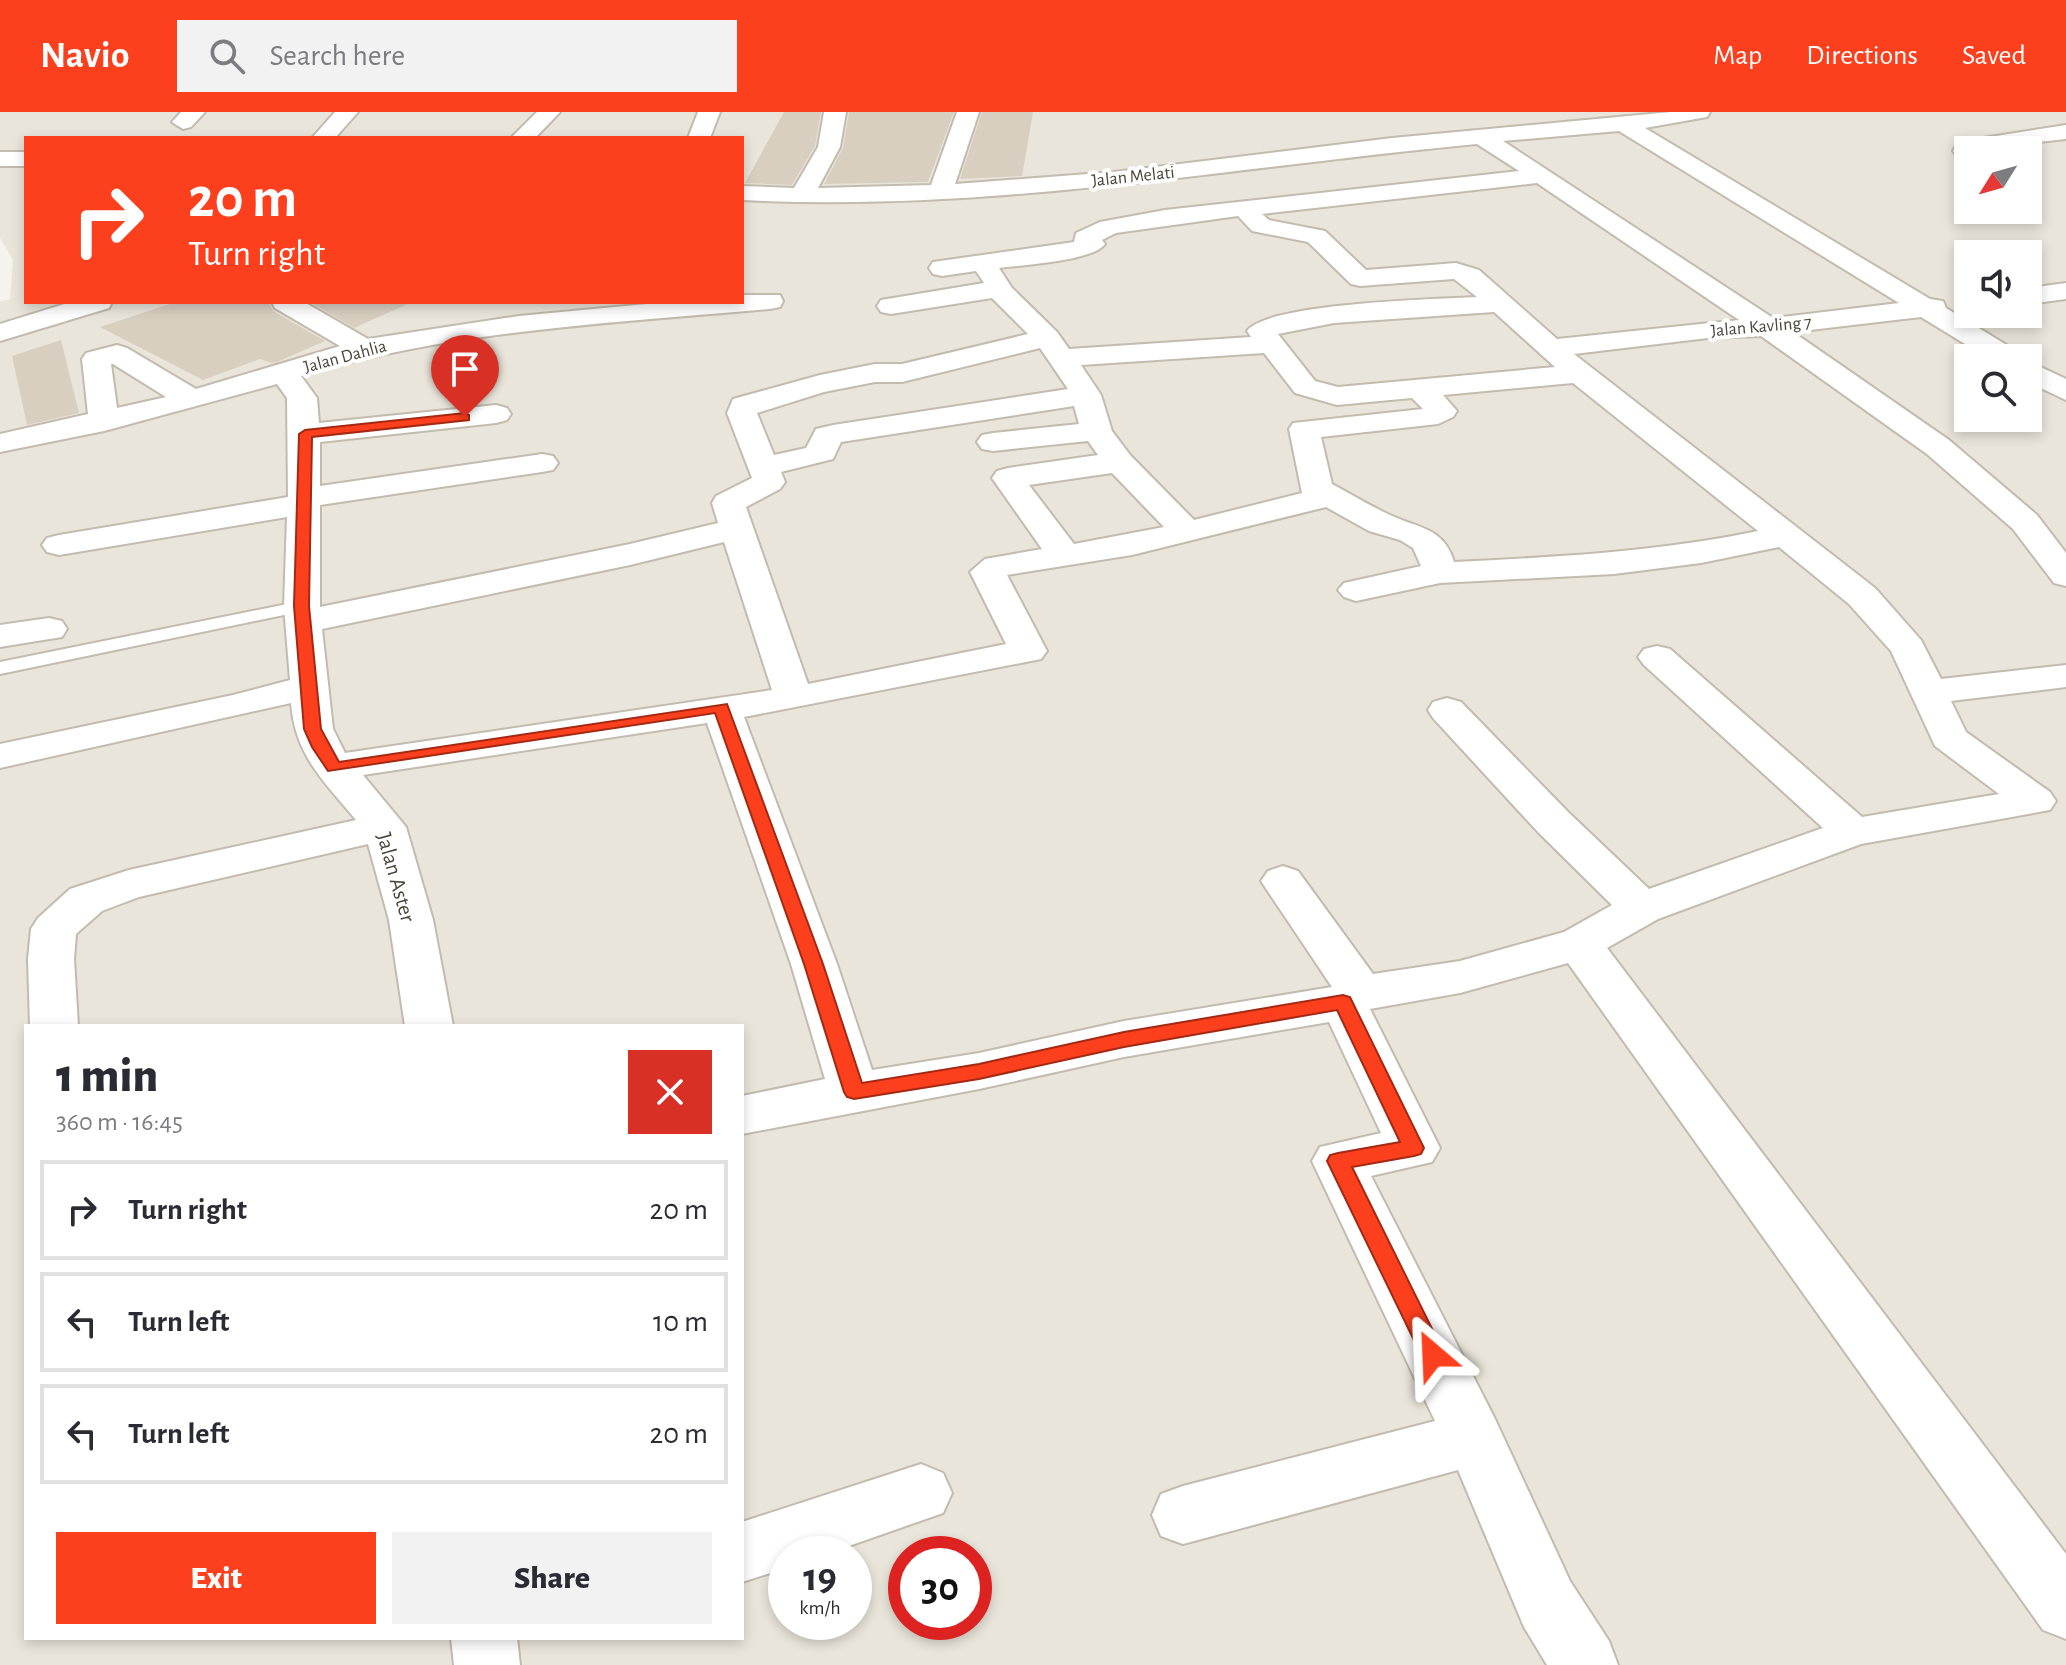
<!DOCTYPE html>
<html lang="en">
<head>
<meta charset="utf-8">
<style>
	:root { --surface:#fff; --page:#f2f2f3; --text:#2b2b33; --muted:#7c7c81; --line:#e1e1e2; --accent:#fc3f1d }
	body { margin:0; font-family:"Alegreya Sans",sans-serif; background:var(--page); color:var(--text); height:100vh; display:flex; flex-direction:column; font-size:30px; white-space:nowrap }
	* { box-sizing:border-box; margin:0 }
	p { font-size:26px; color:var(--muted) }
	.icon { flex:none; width:44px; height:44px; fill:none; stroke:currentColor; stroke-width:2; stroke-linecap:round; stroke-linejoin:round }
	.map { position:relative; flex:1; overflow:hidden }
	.panel { position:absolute; left:24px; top:912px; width:720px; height:616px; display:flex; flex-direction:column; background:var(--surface); border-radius:0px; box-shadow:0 4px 12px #0003 }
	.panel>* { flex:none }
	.banner { position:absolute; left:24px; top:24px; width:720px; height:168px; border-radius:0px; box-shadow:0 4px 12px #0003; background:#fc3f1d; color:#fff; overflow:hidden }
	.needle { width:52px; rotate:233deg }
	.controls { position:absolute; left:1954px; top:24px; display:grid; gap:16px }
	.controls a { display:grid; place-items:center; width:88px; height:88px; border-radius:0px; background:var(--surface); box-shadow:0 4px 12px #0003; font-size:40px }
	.speed { position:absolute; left:768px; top:1424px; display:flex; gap:16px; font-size:40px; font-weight:700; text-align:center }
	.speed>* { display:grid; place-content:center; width:104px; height:104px; border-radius:50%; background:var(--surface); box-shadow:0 4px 12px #0003; line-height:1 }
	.speed small { font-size:20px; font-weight:400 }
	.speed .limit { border:12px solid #d22; background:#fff; color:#111 }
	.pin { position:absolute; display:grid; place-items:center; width:68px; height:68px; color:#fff; margin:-82px -34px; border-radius:50% 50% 50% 0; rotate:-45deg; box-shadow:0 0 8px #0007 }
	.pin .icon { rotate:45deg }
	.me { position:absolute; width:88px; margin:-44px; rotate:334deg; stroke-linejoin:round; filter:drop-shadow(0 0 6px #0008) }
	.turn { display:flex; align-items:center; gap:28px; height:168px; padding:0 32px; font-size:36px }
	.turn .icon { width:104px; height:104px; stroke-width:2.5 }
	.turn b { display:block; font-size:56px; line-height:68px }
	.round { display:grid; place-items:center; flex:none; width:84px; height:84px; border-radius:0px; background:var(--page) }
	.head { display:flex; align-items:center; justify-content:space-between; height:136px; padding:0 32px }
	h1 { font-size:48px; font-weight:800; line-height:60px }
	.cta { display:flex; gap:16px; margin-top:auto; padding:16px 32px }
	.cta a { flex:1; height:92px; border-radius:0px; background:var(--accent); color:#fff; font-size:32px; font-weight:800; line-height:92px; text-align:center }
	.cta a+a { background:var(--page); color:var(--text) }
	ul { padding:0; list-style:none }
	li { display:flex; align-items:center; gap:24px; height:100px; margin:0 16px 12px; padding:0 16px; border:4px solid var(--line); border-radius:0px }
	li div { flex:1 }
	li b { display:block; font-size:30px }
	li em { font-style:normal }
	header { display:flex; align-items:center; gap:48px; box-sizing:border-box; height:112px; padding:0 40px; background:var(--accent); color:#fff }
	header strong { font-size:38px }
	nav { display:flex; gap:44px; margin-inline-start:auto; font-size:28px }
	.search { width:560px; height:72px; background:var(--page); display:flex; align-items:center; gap:20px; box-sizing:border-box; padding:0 28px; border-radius:0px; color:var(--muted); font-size:30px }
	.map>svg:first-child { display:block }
	.residential { fill:#eae5da; fill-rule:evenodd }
	.building { fill:#d8cfc1 }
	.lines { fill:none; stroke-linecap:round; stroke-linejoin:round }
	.service-casing { stroke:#c2bbae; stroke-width:4 }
	.minor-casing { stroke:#c2bbae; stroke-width:4 }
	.service { fill:#fff; fill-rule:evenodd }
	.minor { fill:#fff; fill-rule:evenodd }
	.route { fill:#fc3f1d; stroke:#a42913; stroke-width:2 }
	.labels { text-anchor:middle; stroke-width:8; stroke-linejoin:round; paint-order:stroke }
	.far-street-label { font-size:18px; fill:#4b4439; stroke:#fff }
	.street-label { font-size:22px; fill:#4b4439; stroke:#fff }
</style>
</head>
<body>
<header>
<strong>Navio</strong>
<div class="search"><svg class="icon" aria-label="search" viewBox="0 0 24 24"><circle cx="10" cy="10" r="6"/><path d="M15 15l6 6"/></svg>Search here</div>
<nav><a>Map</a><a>Directions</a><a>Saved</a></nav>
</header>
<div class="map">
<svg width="2066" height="1553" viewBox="0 0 2066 1553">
	<rect width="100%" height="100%" fill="#f6f3ec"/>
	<path class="residential" d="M 0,0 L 2066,0 L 2066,1553 L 0,1553 L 0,190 L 10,187 L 13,148 L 0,126 ZM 26,26 L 742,26 L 742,190 L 26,190 ZM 1968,38 L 2028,38 L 2028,98 L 1968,98 ZM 1968,142 L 2028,142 L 2028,202 L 1968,202 ZM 1968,246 L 2028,246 L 2028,306 L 1968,306 ZM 26,914 L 742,914 L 742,1526 L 26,1526 ZM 786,1442 L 854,1442 L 854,1510 L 786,1510 ZM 906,1442 L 974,1442 L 974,1510 L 906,1510 Z"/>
	<path class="building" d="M 784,0 L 821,0 L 815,34 L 792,73 L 745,71 Z
		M 849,0 L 954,0 L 928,70 L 824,72 L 843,36 Z
		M 982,0 L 1033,0 L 1022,64 L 960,67 Z
		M 176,190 L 269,190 L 273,199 L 325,229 L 277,250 L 271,251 L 260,247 L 203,268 L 100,215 Z
		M 310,190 L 412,190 L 354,216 Z
		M 61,228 L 79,301 L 27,313 L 12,244 Z"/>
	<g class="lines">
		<g class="service-casing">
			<path id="service" d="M 302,489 L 308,490 L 311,494 L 308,498 L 0,562 L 0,550 Z"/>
		</g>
		<g class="minor-casing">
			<path id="minor" d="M 181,0 L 205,0 L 191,15 L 183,17 L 172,10 Z
				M 335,0 L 358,0 L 335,26 L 312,26 Z
				M 537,0 L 560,0 L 535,26 L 511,26 Z
				M 698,0 L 720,0 L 710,26 L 688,26 Z
				M 824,0 L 846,0 L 840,35 L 818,76 L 931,73 L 957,0 L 979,0 L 955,72 L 1114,60 L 1392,26 L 1671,0 L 1710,0 L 1707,5 L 1645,16 L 1930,187 L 1943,189 L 1946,196 L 2018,240 L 2022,246 L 1988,246 L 1921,205 L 1793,220 L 1949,328 L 2037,403 L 2066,441 L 2066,474 L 2054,471 L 2013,417 L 1927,342 L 1761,224 L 1708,226 L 1574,242 L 1875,476 L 1921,528 L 1941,567 L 2066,553 L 2066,575 L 1951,589 L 1966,620 L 2050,680 L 2056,689 L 2050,698 L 1861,732 L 1658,807 L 1607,836 L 2066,1442 L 2066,1527 L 2043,1518 L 1568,851 L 1460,881 L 1370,897 L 1440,1036 L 1432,1050 L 1371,1064 L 1495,1307 L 1570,1469 L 1609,1529 L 1618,1553 L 1547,1553 L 1524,1515 L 1458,1358 L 1183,1432 L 1161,1424 L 1152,1403 L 1161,1382 L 1183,1374 L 1435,1309 L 1312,1049 L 1320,1035 L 1381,1021 L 1329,910 L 1124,945 L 979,977 L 742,1022 L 742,984 L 825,967 L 791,852 L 707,611 L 363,663 L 406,715 L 433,808 L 453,914 L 405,914 L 389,808 L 368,732 L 139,785 L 102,799 L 76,822 L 74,847 L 78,914 L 30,914 L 28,847 L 31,817 L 38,806 L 70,777 L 129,758 L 356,708 C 324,669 295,644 291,591 L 0,656 L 0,632 L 233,583 L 290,568 L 284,494 L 287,405 L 59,443 L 47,440 L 42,433 L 47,426 L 59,423 L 288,385 L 287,286 L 277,272 L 104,319 L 0,340 L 0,322 L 88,302 L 82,247 L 86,241 L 117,233 L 127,236 L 196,277 L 340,234 L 275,196 L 272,190 L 304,190 L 368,227 L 519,204 L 668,190 L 742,190 L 742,183 L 780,183 L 783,189 L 780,195 L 770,197 C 613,211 452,218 301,264 L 317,286 L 319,311 L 496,293 L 507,296 L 511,302 L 507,308 L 496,311 L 320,330 L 320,374 L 542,342 L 553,344 L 558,351 L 553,358 L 542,360 L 320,393 L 320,495 L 630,432 L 718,411 L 712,391 L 716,384 L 752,366 L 727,301 L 733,287 L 820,263 L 875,252 L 902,252 L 1028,222 L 992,186 L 891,202 L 881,200 L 877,194 L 881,188 L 984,171 L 976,159 L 942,164 L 933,162 L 929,156 L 933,150 L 1074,130 L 1076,121 L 1100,110 L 1165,98 L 1519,59 L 1477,32 C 1232,55 989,101 742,88 L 742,74 L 794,76 L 818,35 ZM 1619,19 L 1899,191 L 1773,206 L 1503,29 ZM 1537,71 L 1739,208 L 1557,227 L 1479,158 L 1456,151 L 1366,158 L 1325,119 L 1269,108 L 1262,102 ZM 1238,104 L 1252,119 L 1308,130 L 1351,172 L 1360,174 L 1454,167 L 1477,185 C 1438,187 1267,191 1247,219 L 1251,225 L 1069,237 L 1057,220 L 1012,176 L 999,156 C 1022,153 1093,149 1105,132 L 1102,128 L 1116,121 ZM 1494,200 L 1555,255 L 1338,275 L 1315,269 L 1278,222 L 1334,211 ZM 1040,236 L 1068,277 L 833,313 L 816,317 L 806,336 L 774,343 L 757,301 L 824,280 L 875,270 L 902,270 ZM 1264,241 L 1295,281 L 1337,293 L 1412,286 L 1423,297 L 1293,311 L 1289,317 L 1302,381 L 1194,408 L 1130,343 L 1112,319 L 1101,283 L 1081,253 ZM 111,252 L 113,252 L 166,285 L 117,296 ZM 1573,271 L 1758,419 C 1657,440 1557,445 1454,450 C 1444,415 1417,416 1390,403 C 1370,394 1351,382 1332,372 L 1321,325 L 1438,312 L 1453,305 L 1457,299 L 1443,283 ZM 1074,294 L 1079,312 L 993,321 L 982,323 L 977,330 L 982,337 L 993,339 L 1088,329 L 1098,343 L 1008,356 L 997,359 L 992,366 L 1042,437 L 985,447 L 970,460 L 1006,532 L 808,572 L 746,395 L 780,377 L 785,370 L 781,360 L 833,347 L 841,330 ZM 1112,361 L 1164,415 L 1074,432 L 1029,373 ZM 1326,395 L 1369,419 L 1400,428 L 1413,436 L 1421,454 L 1344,471 L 1338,478 L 1344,485 L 1356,489 L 1440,471 L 1614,462 L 1701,451 L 1779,435 L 1849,492 L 1891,539 L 1935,634 L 1999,682 L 1862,705 L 1670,537 L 1657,534 L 1644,537 L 1638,545 L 1644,553 L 1823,716 L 1649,777 L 1568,700 L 1461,590 L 1447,586 L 1433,590 L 1428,598 L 1433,606 L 1538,720 L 1612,793 L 1564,820 L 1460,849 L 1373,862 L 1298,759 L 1283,754 L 1268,759 L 1261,769 L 1332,875 L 1124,909 L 979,941 L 872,958 L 837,852 L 744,605 L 1041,547 L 1047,539 L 1007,463 L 1132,443 ZM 724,430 L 772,578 L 345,641 L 333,617 L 322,517 L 630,453 Z
				M 2066,13 L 2066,27 L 1968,38 L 1968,49 L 1960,47 L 1953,39 L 1958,30 Z
				M 0,40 L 26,40 L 26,54 L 0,54 Z
				M 2066,171 L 2066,187 L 2028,192 L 2028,176 Z
				M 71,190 L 112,190 L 109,196 L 0,229 L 0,212 Z
				M 2028,249 L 2066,267 L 2066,288 L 2028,270 Z
				M 49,506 L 62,509 L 67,517 L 62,525 L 0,535 L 0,513 Z
				M 921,1352 L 943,1361 L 952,1381 L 943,1401 L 826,1442 L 786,1442 L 786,1456 L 742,1470 L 742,1410 Z
				M 451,1526 L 517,1526 L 520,1553 L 454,1553 Z"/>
		</g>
		<use href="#service" class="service"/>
		<use href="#minor" class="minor"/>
	</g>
	<path class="route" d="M 465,301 L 469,303 L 469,308 L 312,325 L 309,494 L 321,617 L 339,650 L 727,592 L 823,852 L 862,971 L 979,952 L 1124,920 L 1343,883 L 1350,885 L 1424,1036 L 1421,1042 L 1414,1044 L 1352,1055 L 1445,1243 L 1442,1251 L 1433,1254 L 1425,1251 L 1327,1049 L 1330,1043 L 1338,1041 L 1400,1030 L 1337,898 L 1124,935 L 979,967 L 854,987 L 847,985 L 844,980 L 804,852 L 715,601 L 328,659 L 312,635 L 304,617 L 294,494 L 299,322 L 305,318 Z"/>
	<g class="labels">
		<g class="far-street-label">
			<text transform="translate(1133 64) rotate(-6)" y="6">Jalan Melati</text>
			<text transform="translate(1761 214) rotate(-5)" y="6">Jalan Kavling 7</text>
			<text transform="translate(345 244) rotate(-15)" y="6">Jalan Dahlia</text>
		</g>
		<g class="street-label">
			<text transform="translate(397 765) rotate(74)" y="8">Jalan Aster</text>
		</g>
	</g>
</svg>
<div class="controls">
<a><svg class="needle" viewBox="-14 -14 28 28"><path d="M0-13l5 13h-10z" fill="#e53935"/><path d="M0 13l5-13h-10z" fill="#7c7c81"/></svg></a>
<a><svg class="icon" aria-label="sound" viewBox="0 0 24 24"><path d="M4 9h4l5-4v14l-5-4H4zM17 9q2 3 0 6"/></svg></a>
<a><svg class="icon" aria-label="search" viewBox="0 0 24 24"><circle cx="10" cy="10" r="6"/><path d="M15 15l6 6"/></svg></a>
</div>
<div class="speed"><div>19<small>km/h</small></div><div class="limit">30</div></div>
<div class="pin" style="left:465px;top:305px;background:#d93025"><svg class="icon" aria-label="arrive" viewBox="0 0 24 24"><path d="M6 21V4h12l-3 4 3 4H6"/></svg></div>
<svg class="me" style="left:1433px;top:1243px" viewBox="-20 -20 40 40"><path d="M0-17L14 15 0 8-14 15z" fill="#fc3f1d" stroke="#fff" stroke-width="4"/></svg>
<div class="banner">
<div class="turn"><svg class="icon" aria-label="right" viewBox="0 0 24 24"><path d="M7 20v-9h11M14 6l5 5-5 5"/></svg><div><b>20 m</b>Turn right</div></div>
</div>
<section class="panel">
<div class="head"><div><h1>1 min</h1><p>360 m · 16:45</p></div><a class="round" style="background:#d93025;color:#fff"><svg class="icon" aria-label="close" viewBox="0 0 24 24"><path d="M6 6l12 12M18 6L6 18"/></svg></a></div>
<ul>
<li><svg class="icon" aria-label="right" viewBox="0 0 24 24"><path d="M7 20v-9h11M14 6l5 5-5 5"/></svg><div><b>Turn right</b></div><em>20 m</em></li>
<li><svg class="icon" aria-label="left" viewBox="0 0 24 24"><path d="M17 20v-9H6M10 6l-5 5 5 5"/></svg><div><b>Turn left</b></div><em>10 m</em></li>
<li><svg class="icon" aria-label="left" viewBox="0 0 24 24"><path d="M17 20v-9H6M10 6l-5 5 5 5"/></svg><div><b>Turn left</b></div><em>20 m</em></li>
</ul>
<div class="cta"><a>Exit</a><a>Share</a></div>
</section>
</div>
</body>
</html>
